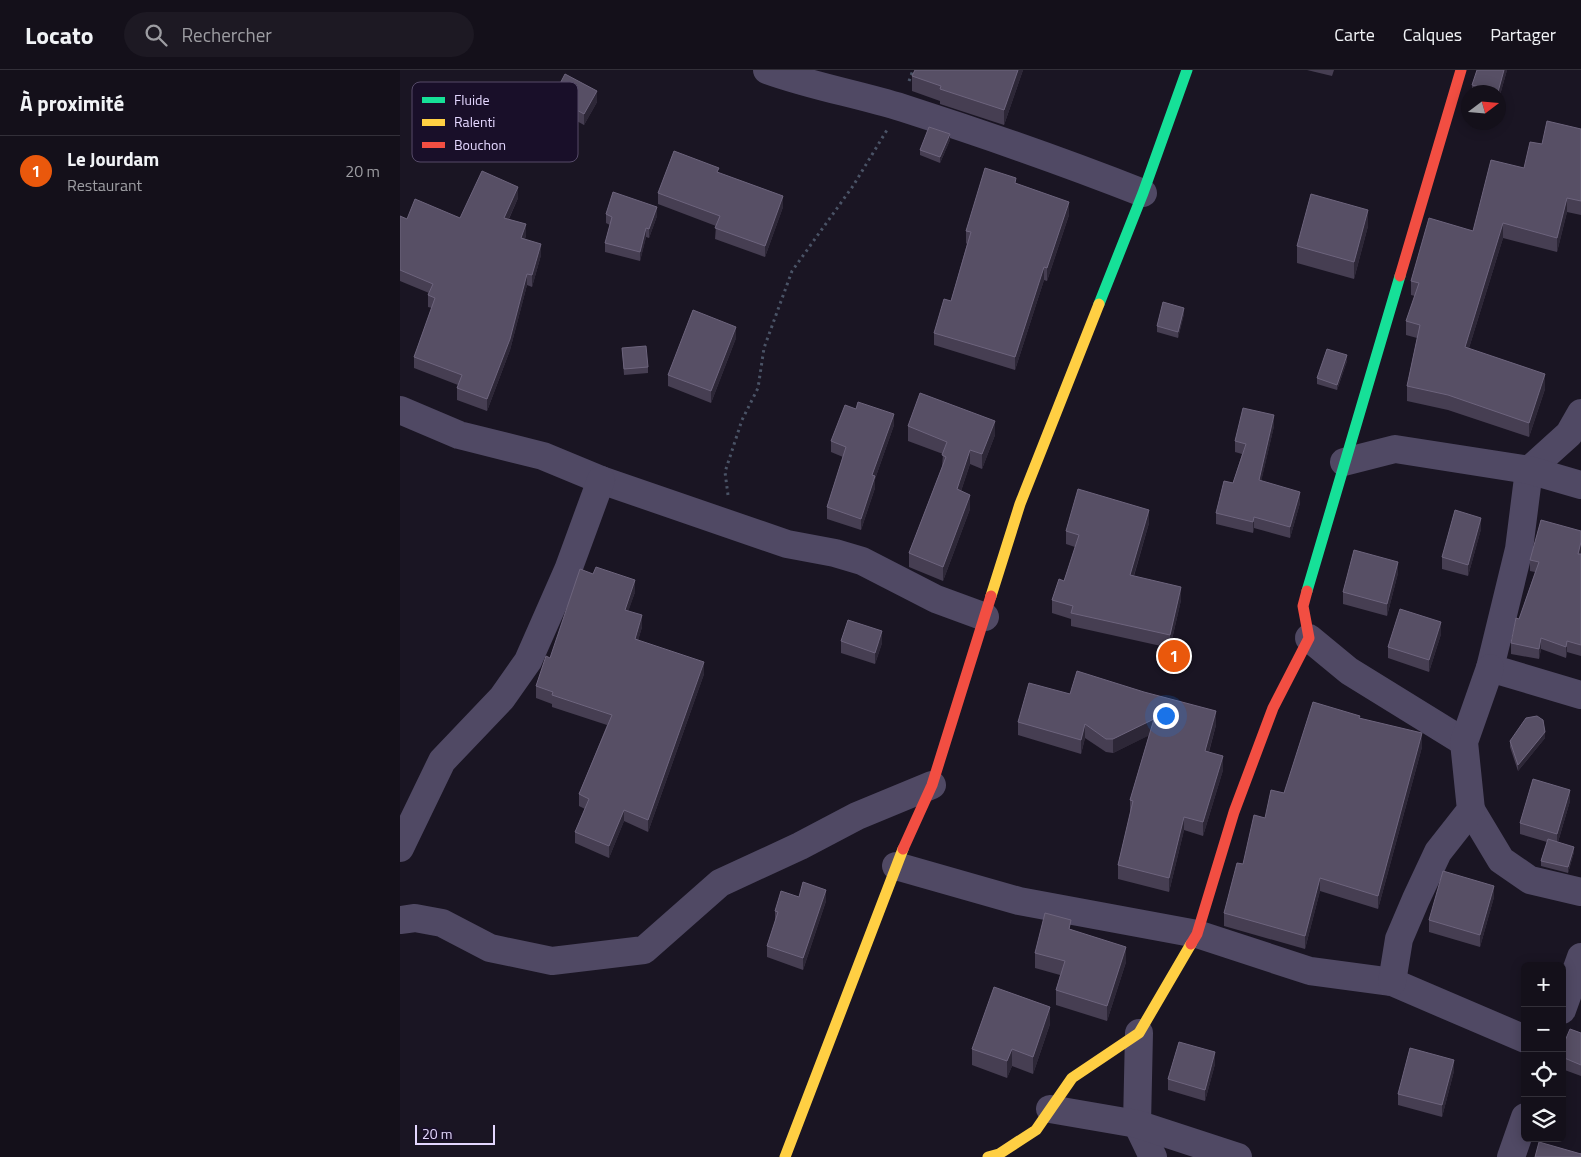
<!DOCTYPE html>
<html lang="fr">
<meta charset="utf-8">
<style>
body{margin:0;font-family:"Titillium Web",sans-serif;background:#1d1923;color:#f1f3f6}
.controls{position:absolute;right:15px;bottom:15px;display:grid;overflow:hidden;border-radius:8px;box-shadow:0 2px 12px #0003}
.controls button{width:45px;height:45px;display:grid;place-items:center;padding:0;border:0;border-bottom:1px solid #333039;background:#14101a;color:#f1f3f6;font:25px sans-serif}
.compass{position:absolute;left:1061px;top:15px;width:45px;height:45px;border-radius:50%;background:#14101a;box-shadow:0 2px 12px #0003;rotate:74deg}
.scale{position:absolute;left:15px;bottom:12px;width:80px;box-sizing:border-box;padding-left:5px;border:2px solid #e4d7ff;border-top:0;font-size:14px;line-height:18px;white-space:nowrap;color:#e4d7ff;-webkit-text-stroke:4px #190f29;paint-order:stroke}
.you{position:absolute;left:765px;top:645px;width:18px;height:18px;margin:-12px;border:4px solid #fff;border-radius:50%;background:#1a73e8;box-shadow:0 0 0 8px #1a73e833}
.badge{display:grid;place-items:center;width:32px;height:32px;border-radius:50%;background:#ea580c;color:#fff;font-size:16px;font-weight:700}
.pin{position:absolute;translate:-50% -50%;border:2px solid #fff;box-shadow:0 1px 5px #0006}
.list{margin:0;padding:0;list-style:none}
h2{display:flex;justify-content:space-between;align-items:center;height:65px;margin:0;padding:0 20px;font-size:21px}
h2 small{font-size:16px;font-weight:400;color:#9d9da2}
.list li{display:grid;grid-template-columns:32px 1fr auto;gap:15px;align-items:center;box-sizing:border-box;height:70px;padding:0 20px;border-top:1px solid #333039}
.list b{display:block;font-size:19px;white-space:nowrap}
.list p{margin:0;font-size:16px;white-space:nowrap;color:#9d9da2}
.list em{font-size:16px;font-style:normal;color:#9d9da2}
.icon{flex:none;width:28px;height:28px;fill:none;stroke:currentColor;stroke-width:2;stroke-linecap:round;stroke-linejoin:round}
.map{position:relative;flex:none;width:1181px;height:1087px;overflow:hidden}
header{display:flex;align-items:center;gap:30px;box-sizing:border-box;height:70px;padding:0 25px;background:#14101a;border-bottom:1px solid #333039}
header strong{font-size:24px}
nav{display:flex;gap:28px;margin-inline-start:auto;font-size:18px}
.search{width:350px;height:45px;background:#1d1923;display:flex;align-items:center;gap:12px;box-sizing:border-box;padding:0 18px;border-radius:28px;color:#9d9da2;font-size:19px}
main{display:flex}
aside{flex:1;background:#14101a}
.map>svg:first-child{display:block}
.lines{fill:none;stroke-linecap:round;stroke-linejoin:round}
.path{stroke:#4a5366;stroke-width:3;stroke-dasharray:2.5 4;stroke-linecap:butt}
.street{stroke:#504964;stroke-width:28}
.fast{stroke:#16e098;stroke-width:11}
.slow{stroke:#ffcf43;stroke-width:11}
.jam{stroke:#f24e42;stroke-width:11}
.wall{fill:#463e52}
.shaded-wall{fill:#2d2737}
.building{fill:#574f65;stroke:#6d647d}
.key{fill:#190f29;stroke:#564b69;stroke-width:1}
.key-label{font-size:14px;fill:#e4d7ff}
</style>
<header>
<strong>Locato</strong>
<div class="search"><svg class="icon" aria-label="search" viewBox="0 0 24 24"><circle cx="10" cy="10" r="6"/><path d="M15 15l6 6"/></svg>Rechercher</div>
<nav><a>Carte</a><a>Calques</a><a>Partager</a></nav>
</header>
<main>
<aside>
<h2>À proximité<small></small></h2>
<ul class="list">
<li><span class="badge">1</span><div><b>Le Jourdam</b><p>Restaurant</p></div><em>20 m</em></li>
</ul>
</aside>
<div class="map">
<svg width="1181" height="1087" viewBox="0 0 1181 1087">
<rect width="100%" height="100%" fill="#1a1523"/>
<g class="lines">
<g class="path">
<polyline points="509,11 513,0"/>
<polyline points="328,425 325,402 342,350 358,318 364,278 392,201 453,116 487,60"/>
</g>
<g class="street">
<path d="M367,0C411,16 458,24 503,38C584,64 664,92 743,123"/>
<polyline points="0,340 59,365 143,386 201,410 387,474 435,483 462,491 536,529 585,547"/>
<polyline points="1181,343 1169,364 1129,400 1119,479 1090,598 1181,625"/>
<polyline points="944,392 995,379 1129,400 1181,415"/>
<polyline points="909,568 949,601 1064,672"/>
<polyline points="1071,740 1101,790 1130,810 1181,822"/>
<polyline points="0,778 42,691 102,628 128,591 168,500 201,410"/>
<polyline points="496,796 619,831 797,864 910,901 992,912 1125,969"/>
<polyline points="0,850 15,848 42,853 90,878 152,891 244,880 320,813 400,776 457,746 532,715"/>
<polyline points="992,912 999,869 1016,829 1038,782 1071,740 1064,672 1090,598"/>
<polyline points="1162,940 1181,887"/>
<polyline points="739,963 737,1054 753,1087"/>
<polyline points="650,1039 737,1054 838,1087"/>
<polyline points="1111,1087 1125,1047"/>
</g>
<g class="fast">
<polyline points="699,234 743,123 787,0"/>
<polyline points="907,521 1000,206"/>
</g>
<g class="slow">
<polyline points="591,526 620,434 699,234"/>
<polyline points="385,1087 503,779"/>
<polyline points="588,1087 599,1084 636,1060 672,1008 739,963 791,874"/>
</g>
<g class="jam">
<polyline points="1000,206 1061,0"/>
<polyline points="503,779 532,715 591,526"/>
<polyline points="791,874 797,864 834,742 873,638 909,568 903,536 907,521"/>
</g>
</g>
<g class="wall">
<polygon points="515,0 623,0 604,55 540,34 540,31 512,21 512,6"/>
<polygon points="907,0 934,0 932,6"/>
<polygon points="1077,0 1107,0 1098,32 1098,22 1072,22 1072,15"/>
<polygon points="153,27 197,32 184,55 153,38"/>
<polygon points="1181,59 1181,145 1167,142 1157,182 1103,168 1069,278 1145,319 1129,367 1048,340 1007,331 1007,316 1017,268 1006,265 1006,251 1015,226 1011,225 1011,211 1073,161 1124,98 1142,74"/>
<polygon points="550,70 540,93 520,85 520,80"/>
<polygon points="319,103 383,137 365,187 315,169 316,156 258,134 258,123"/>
<polygon points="616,113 669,145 647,211 644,210 615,300 534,275 534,263 551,231 567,174 566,173 566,161"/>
<polygon points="118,128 109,149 126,165 125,169 141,185 132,217 127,215 110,280 87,341 57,330 57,318 58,315 14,298 14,287 32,238 28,237 28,225 29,223 0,211 0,146 7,149 60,148"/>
<polygon points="206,144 257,146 249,168 246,167 240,191 205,182 205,173 210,155 206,153"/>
<polygon points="968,156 954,209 897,193 897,176"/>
<polygon points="784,244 778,268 757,262 757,256"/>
<polygon points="336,268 311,333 268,316 268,305"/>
<polygon points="222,278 248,297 248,303 224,305"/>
<polygon points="947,291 937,320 917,314 917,308"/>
<polygon points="494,355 475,409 475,418 461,460 427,449 427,437 443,387 431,382 431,371"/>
<polygon points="508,356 595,365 582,399 570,394 561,421 570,439 543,511 509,497 509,483 542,397 543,384 508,371"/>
<polygon points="874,356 861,411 900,433 890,468 854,458 853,463 816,454 816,443 833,413 842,384 835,382 835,371"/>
<polygon points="749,453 734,506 781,530 770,578 671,556 671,549 652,543 652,530 664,511 675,477 666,474 666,461"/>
<polygon points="1081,459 1068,506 1042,499 1042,487"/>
<polygon points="1181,461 1181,586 1167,582 1166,588 1141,579 1139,589 1111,584 1111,573 1135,502 1130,501 1130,490"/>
<polygon points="998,503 987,546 943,534 943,522"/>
<polygon points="235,522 228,541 242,557 238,570 304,604 248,762 224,751 209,788 175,773 175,762 185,739 179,736 179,724 207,655 152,637 152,634 136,628 136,616"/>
<polygon points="1041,564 1029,602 988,588 988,577"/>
<polygon points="441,571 482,573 475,594 441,583"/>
<polygon points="670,624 816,655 809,682 823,700 803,766 784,760 769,822 718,809 718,795 730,744 730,730 749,665 713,683 706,682 685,668 681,684 618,665 618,652"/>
<polygon points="960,648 1022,677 978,839 920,821 905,879 824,856 824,843 865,748 884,723"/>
<polygon points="1145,668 1118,701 1110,677 1110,671"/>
<polygon points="1170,731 1158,772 1174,782 1168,803 1141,796 1141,791 1147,772 1120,764 1120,753"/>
<polygon points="399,827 426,831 403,900 367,887 367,876 375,853 375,841"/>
<polygon points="1094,827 1080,877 1029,862 1029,850"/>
<polygon points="671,859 726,892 707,951 656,935 656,920 660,905 635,898 635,883"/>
<polygon points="650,954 633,1004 612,996 607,1008 572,995 572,979"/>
<polygon points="1181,963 1181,1006 1162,999 1162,978"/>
<polygon points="815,994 805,1031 768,1020 768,1009"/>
<polygon points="1054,1001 1042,1047 998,1035 998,1024"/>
</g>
<g class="shaded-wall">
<polygon points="618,0 623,0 604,55 604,40"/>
<polygon points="1104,0 1107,0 1098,32 1098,22"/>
<polygon points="197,21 197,32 184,55 184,44"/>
<polygon points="550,64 550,70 540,93 540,87"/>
<polygon points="118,117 118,128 104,159 104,148"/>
<polygon points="383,126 383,137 365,187 365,176"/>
<polygon points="1167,128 1167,142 1157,182 1157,168"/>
<polygon points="669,132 669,145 647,211 647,198"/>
<polygon points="257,137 257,146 249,168 249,159"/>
<polygon points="968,140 968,156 954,209 954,192"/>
<polygon points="1103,153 1103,168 1065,291 1065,277"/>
<polygon points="126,154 126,165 121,180 121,168"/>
<polygon points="246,158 246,167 240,191 240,182"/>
<polygon points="141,174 141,185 132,217 132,205"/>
<polygon points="644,197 644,210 615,300 615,287"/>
<polygon points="127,204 127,215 110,280 87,341 87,329"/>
<polygon points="784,238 784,244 778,268 778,262"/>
<polygon points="336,257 336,268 311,333 311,321"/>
<polygon points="947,285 947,291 937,320 937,315"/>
<polygon points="1145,304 1145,319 1129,367 1129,353"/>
<polygon points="494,344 494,355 475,409 475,418 461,460 461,449 472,405"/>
<polygon points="874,345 874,356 859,421 859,410"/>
<polygon points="595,351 595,365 582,399 582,384"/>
<polygon points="570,380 570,394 557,433 557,419"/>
<polygon points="900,422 900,433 890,468 890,457"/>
<polygon points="570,425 570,439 543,511 543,497"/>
<polygon points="749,440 749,453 730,518 730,505"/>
<polygon points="854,447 854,458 853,463 853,452"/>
<polygon points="1081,448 1081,459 1068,506 1068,495"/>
<polygon points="1181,472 1181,483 1178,494 1178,484"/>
<polygon points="998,492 998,503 987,546 987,534"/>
<polygon points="235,510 235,522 225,551 225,540"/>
<polygon points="781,517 781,530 770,578 770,565"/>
<polygon points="242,545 242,557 235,581 235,569"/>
<polygon points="1041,552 1041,564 1029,602 1029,590"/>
<polygon points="482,561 482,573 475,594 475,583"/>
<polygon points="1141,568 1141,579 1139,589 1139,579"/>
<polygon points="1167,571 1167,582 1166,588 1166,577"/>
<polygon points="304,592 304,604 248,762 248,750"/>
<polygon points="816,641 816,655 805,695 805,681"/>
<polygon points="754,649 754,663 713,683 713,669"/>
<polygon points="685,654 685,668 681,684 681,670"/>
<polygon points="1145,662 1145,668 1118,701 1118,695"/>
<polygon points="1022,663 1022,677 978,839 978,826"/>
<polygon points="823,686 823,700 803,766 803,752"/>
<polygon points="1170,720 1170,731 1157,775 1157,764"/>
<polygon points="224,740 224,751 209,788 209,776"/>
<polygon points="784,747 784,760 769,822 769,808"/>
<polygon points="1174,777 1174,782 1168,803 1168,797"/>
<polygon points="920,808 920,821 905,879 905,866"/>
<polygon points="1094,816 1094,827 1080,877 1080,865"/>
<polygon points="426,820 426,831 403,900 403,888"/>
<polygon points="726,877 726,892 707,951 707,936"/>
<polygon points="650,937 650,954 633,1004 633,987"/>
<polygon points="612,979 612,996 607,1008 607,991"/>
<polygon points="815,982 815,994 805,1031 805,1020"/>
<polygon points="1054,990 1054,1001 1042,1047 1042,1035"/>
</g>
<g class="building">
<polygon points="515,0 618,0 604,40 540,19 541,16 512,6"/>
<polygon points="1077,0 1104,0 1098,22 1072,15"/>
<polygon points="165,4 197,21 184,44 153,27"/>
<polygon points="1147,51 1181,59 1181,131 1167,128 1157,168 1103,153 1065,277 1145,304 1129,353 1048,325 1007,316 1020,255 1006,251 1019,213 1011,211 1029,148 1073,161 1091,90 1124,98 1130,72 1142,74"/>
<polygon points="529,57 550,64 540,87 520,80"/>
<polygon points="274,81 319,98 317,102 383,126 365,176 315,158 320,146 258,123"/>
<polygon points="585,98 616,108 615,113 669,132 647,198 644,197 615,287 534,263 544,229 551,231 571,162 566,161"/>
<polygon points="82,101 118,117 104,148 126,154 121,168 141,174 132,205 127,204 110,269 87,329 57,318 62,305 14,287 35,228 28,225 33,214 0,200 0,146 7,149 15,129 60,148"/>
<polygon points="213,122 257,137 249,159 246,158 240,182 205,173 212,147 206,144"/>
<polygon points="911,124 968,140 954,192 897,176"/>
<polygon points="763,232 784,238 778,262 757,256"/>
<polygon points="293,240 336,257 311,321 268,305"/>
<polygon points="246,276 248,297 224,299 222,278"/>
<polygon points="927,279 947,285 937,315 917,308"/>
<polygon points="520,323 595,351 582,384 570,380 557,419 570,425 543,497 509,483 546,387 542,385 547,372 508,356"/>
<polygon points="458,332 494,344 472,405 475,406 461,449 427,437 446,377 431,371 445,335 456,339"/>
<polygon points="843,338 874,345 859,410 900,422 890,457 854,447 853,452 816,443 824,411 833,413 846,374 835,371"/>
<polygon points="678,419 749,440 730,505 781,517 770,565 671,543 673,536 652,530 659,509 664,511 679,465 666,461"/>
<polygon points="1055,440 1081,448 1068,495 1042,487"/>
<polygon points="1141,450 1181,461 1181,472 1178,484 1181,484 1181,575 1167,571 1166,577 1141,568 1139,579 1111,573 1116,548 1119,549 1139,492 1130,490"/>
<polygon points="954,480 998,492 987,534 943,522"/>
<polygon points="196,497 235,510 225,540 242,545 235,569 304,592 248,750 224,740 209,776 175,762 189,729 179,724 212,645 152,625 153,622 136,616 146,586 150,588 180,499 193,504"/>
<polygon points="1000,539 1041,552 1029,590 988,577"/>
<polygon points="448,550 482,561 475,583 441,571"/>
<polygon points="677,601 744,622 816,641 805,681 823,686 803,752 784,747 769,808 718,795 733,731 730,730 754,649 713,669 706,669 685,654 681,670 618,652 629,613 670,624"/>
<polygon points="913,632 960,646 959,648 1022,663 978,826 920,808 905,866 824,843 837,793 843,794 854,745 865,748 871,720 884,723"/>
<polygon points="1137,646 1143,650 1145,662 1118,695 1110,671 1126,648"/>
<polygon points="1133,709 1170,720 1157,764 1120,753"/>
<polygon points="1148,769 1174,777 1168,797 1141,791"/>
<polygon points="1043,801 1094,816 1080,865 1029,850"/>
<polygon points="403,812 426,820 403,888 367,876 378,842 375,841 381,821 399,827"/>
<polygon points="645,843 671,850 669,859 726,877 707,936 656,920 665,891 635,883"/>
<polygon points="594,917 650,937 633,987 612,979 607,991 572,979"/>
<polygon points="1170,959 1181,963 1181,995 1162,987 1162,978"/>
<polygon points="779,972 815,982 805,1020 768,1009"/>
<polygon points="1010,978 1054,990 1042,1035 998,1024"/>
<polygon points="1139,1072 1181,1084 1181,1083 1181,1087 1135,1087"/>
</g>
<rect x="12" y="12" width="166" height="80" rx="8" class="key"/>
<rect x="22" y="27" width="23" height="6" fill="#16e098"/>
<rect x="22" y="49" width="23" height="7" fill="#ffcf43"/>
<rect x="22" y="72" width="23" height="6" fill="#f24e42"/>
<g class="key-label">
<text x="54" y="35">Fluide</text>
<text x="54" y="57">Ralenti</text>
<text x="54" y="80">Bouchon</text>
</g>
</svg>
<div class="controls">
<button>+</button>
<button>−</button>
<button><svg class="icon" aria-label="locate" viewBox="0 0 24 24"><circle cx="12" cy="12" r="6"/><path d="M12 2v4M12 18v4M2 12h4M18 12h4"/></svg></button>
<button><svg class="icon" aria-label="layers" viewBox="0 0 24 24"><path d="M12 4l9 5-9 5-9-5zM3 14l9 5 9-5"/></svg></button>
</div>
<svg class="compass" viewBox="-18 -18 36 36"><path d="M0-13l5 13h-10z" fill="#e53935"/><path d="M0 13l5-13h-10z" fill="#9d9da2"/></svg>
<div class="scale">20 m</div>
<div class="you"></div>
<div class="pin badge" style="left:774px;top:586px">1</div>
</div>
</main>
